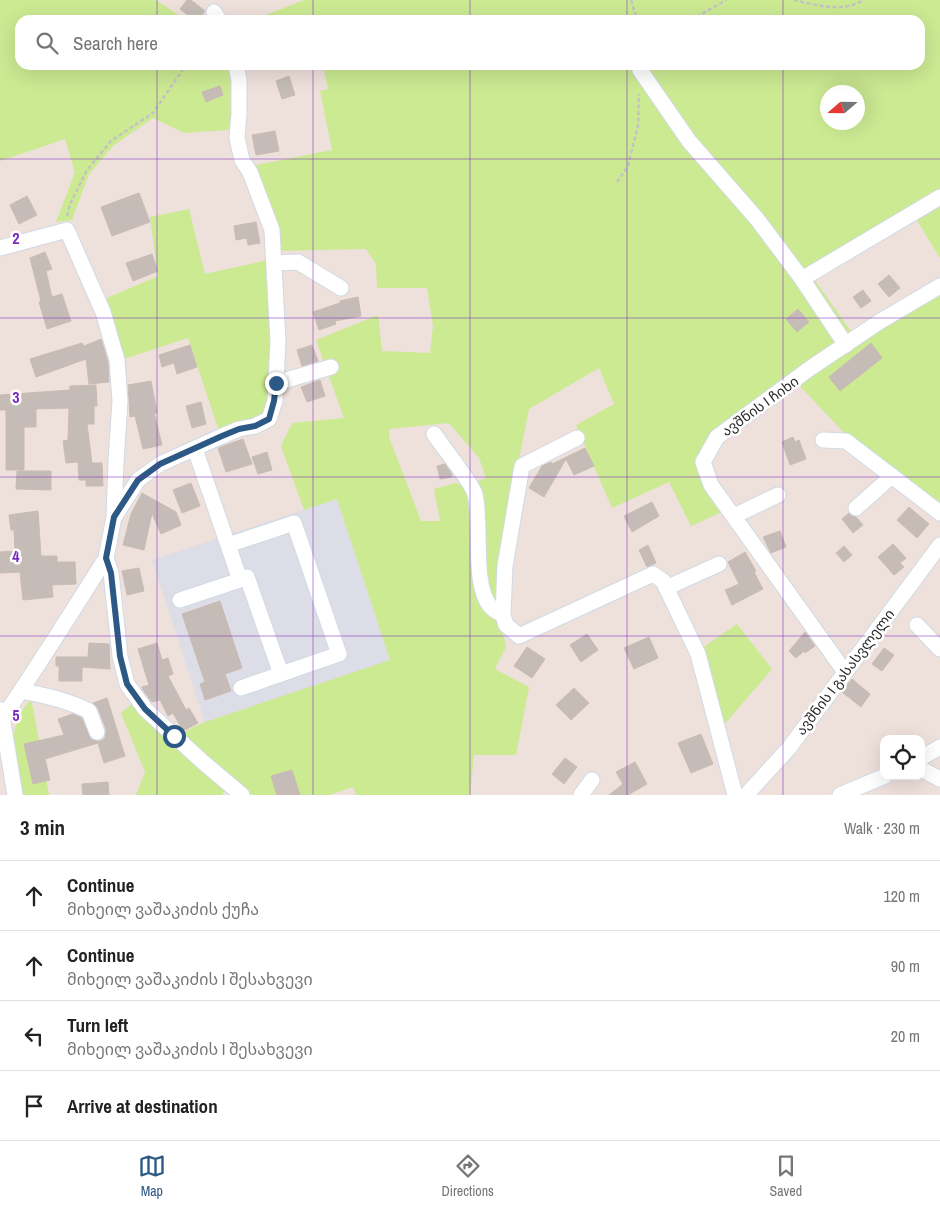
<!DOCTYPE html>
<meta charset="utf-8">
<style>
body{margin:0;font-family:"Archivo Narrow","Noto Sans Georgian",sans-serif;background:#f2f2f2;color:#222}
.controls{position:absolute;right:15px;bottom:15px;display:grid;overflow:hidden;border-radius:10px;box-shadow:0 5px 20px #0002}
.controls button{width:45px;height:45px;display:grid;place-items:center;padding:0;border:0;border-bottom:1px solid #e0e0e0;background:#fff;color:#222;font:25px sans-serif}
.compass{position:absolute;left:820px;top:85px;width:45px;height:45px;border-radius:50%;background:#fff;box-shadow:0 5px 20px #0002;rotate:250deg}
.stop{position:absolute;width:15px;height:15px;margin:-11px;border:4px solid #2b5885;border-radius:50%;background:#fff}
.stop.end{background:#2b5885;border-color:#fff;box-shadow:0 1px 5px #0008}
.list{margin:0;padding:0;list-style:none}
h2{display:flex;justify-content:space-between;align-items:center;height:65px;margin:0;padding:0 20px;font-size:21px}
h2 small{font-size:16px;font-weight:400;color:#767676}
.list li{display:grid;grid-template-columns:32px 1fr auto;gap:15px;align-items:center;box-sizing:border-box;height:70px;padding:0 20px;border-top:1px solid #e0e0e0}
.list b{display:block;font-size:19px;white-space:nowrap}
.list p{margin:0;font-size:16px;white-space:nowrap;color:#767676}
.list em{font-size:16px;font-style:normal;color:#767676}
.icon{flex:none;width:28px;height:28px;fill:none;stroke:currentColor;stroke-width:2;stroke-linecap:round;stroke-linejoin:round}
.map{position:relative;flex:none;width:940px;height:795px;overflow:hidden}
.search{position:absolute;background:#fff;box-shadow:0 5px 20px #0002;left:15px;right:15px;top:15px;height:55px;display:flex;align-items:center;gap:12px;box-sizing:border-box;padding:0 18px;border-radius:15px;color:#767676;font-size:19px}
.sheet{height:345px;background:#fff}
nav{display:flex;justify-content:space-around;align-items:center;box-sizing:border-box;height:70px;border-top:1px solid #e0e0e0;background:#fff;font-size:14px;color:#767676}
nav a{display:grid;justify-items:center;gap:2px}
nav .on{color:#2b5885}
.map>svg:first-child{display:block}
.industrial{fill:#dcdde6}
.green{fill:#cbea92;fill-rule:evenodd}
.building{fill:#c5bcb7;stroke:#cabbb4}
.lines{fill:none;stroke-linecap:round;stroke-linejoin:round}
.minor-casing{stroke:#d0dae5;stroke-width:17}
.path{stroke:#c3c3c3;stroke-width:2.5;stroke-dasharray:4 2.5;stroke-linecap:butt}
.minor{stroke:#fff;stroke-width:15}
.route{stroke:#2b5885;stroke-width:6}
.grid{fill:none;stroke:#7b2cbf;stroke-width:1;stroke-opacity:0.55}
.labels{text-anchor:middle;stroke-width:5;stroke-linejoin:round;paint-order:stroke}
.street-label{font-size:14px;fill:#2a2a2a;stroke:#fff}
.grid-label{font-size:16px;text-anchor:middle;font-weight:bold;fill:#7b2cbf;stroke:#fff;stroke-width:5;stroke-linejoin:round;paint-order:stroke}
</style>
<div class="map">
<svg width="940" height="795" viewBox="0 0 940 795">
<rect width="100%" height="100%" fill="#eee0db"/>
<polygon class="industrial" points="337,499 390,660 205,722 152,560"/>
<g class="green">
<polygon points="0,0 156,0 186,20 20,20 20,65 233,65 234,108 228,130 184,133 153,118 114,145 89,174 72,220 56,222 75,172 65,139 0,161"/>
<path d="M304,0H940V258L910,209L809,272L853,334L697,462L724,511L691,526L669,482L612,508L576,425L614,404L599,368L529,409L511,499L500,622L506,647L495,669L529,687L516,755H474L470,795H356L353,787L329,795H252L181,733L205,722L390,660L337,499L304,510L281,446L292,423L344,418L316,340L378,315L382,351L430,353L433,326L427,288H377L376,264L366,249L278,251L276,227L256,165L332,150L320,91L328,89L323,65H920V20H253ZM828,92H858V122H828ZM449,423L479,458L486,478L466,487L455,483L434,489L440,521H421L389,437V429Z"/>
<polygon points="189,209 205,274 268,260 274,364 269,401 261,417 219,431 188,338 121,360 107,298 158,276 150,217"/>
<polygon points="940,292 940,507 848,437 799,385 862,341"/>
<polygon points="737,624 772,669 723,726 702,648"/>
<polygon points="31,698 49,795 21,795 13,737 18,717"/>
<polygon points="133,703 227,786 222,795 136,795 145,772 121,713"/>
</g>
<g class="building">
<polygon points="187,0 191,0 205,11 198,20 194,20 180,9"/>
<polygon points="289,76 295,95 282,99 276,81"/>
<polygon points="220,86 223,95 206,102 202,92"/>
<polygon points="275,131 279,151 256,155 252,135"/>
<polygon points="139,193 150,222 112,236 101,207"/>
<polygon points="27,196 37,215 19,224 10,205"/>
<polygon points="256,222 260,243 248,245 247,238 236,240 234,226"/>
<polygon points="45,252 52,269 46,271 52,297 62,294 71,321 47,329 39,302 41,301 30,258"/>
<polygon points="152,254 158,271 133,281 126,263"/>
<polygon points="889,275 900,288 889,297 878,284"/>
<polygon points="863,290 871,301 861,308 853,297"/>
<polygon points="358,297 361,316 335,321 336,324 319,330 313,312 340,303 340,301"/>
<polygon points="798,309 809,322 797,332 786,319"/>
<polygon points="101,339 108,362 109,382 89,384 86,359 36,377 30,359 82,343 84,346"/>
<polygon points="871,343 882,358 840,391 829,377"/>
<polygon points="190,345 197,367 177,374 174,363 162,367 159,355"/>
<polygon points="312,345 318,361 302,366 297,350"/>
<polygon points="320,380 325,396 307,402 301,387"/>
<polygon points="151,381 157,413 154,413 162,445 143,449 135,416 130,417 128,385"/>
<polygon points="96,385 97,406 94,406 94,424 87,424 92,463 102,463 103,486 86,486 86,480 79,480 78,462 66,463 63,441 68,440 69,408 36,409 36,427 24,427 24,470 6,470 6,410 0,410 0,395 70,390 70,386"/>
<polygon points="201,402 206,424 192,428 186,406"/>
<polygon points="793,437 795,442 799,440 806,459 790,465 782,442"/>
<polygon points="243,439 252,464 226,472 218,448"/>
<polygon points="585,448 594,466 574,475 566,459 544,497 529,488 542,466 551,462 552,464"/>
<polygon points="267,452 272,470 258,474 252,457"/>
<polygon points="445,464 451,473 452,477 440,479 437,466"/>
<polygon points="17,471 51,471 51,490 16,489"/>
<polygon points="191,483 200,506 182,513 173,490"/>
<polygon points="142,493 176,512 181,525 161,534 152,513 144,550 123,545 131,514"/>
<polygon points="652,502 659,516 632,532 624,516"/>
<polygon points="909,507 929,524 917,538 897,520"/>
<polygon points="38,511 41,556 57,556 57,562 75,562 76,584 52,585 53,597 23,600 20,572 0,573 0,552 15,551 14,530 11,530 9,515"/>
<polygon points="849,513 856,517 863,525 853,533 842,519"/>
<polygon points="780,531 786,547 771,553 763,537"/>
<polygon points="893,544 906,558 900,563 904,567 894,575 878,557"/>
<polygon points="648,545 656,563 647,567 639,550"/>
<polygon points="844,546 852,555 844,562 836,553"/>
<polygon points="745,552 756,571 754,572 763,589 732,605 725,590 739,584 728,562"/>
<polygon points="139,568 144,591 127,595 122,571"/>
<polygon points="220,601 242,668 225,674 231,691 205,700 200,684 205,682 182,614"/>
<polygon points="805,632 815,646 805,653 804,651 796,658 789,651"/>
<polygon points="587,634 598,650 581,662 570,645"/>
<polygon points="649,637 658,658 634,669 624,648"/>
<polygon points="89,643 109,644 110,669 82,667 82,681 59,681 59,666 56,666 56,657 88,657"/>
<polygon points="157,643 162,660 168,658 173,674 168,676 186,710 189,708 198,723 183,731 173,713 168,716 160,700 152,702 143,690 142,687 149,685 138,649"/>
<polygon points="527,647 545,659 532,678 514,666"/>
<polygon points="884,648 894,655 882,671 872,664"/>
<polygon points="852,679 870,694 861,707 842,692"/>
<polygon points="574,688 589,703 571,720 556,705"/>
<polygon points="107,698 125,756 104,763 98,743 45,759 50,780 33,784 24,744 64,735 58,719 73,714 82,718 91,739 96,741 101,741 105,738 106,729 98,708 93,703"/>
<polygon points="701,734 713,764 691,773 678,743"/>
<polygon points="565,758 577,767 564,784 552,774"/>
<polygon points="635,762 647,784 628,795 609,795 623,784 616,772"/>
<polygon points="292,770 300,795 277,795 271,776"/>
<polygon points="108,782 109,795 83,795 82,784"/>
</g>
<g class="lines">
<defs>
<g id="minor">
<polyline points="214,12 219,20"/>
<polyline points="642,65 640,70 689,141 757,219 802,279 846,345"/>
<polyline points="0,248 67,230 103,312 117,360 120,401 116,462 114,517 106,558 111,573 120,656 127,684 145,709 204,763 242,795"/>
<polyline points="274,263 298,262 341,288"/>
<polyline points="802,279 940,197"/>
<polyline points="276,383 331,367"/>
<path d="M434,434C442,446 472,483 475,494C482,523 472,585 490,606C493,610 499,613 503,615"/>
<polyline points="577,438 522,466 505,566 503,615 506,625 519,636 653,574 663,581 698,654 735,795"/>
<polyline points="823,440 846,441 940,513"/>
<polyline points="195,449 240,580 247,577 281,674 339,654 294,523 228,545"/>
<polyline points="856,508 892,476"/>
<polyline points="115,516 138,480 160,464 222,436 239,429 255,426 269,419 275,401 278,342 272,230 250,172 242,160 237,138 239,114 239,80 236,65"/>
<polyline points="734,516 778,495"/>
<polyline points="666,588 719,564"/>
<polyline points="180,600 240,580"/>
<polyline points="917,625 940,649"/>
<polyline points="845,672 711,485 703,462 717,437 809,369 879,322 940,286"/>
<polyline points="241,688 281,674"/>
<path d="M21,691C45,695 67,700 89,711L97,732"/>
<polyline points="1,710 15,795"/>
<path d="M2,719C38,666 72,612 106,558"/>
<polyline points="921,758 940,747"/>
<polyline points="921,769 940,779"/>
<polyline points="581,795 592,780"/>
<polyline points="746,795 789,748 940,545"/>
<polyline points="840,795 885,776"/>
</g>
</defs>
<use href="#minor" class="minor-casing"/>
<g class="path">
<polyline points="631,0 637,20"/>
<path d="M794,0C815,5 843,13 863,0"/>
<polyline points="691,20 726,0"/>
<polyline points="617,182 628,166 638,126 639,94"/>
<polyline points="67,216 70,204 87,170 111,141 153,113 186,65"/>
</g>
<use href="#minor" class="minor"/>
</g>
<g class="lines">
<polyline class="route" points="174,736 145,709 127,684 120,656 111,573 106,558 114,517 138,480 160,464 222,436 239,429 255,426 269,419 274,401 276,383"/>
</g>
<path class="grid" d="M157,0V20M313,0V20M470,0V20M627,0V20M783,0V20M157,65V795M313,65V795M470,65V795M627,65V795M783,65V795M0,159H940M0,318H940M0,477H940M0,636H940"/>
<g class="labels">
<g class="street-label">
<text transform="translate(760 406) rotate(-36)" y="5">ავშნის I ჩიხი</text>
<text transform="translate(845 672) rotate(-53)" y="5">ავშნის I გასასვლელი</text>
</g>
</g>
<g class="grid-label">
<text x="16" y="244">2</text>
<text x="16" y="403">3</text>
<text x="16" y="562">4</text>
<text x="16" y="721">5</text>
</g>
</svg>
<div class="controls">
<button><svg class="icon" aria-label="locate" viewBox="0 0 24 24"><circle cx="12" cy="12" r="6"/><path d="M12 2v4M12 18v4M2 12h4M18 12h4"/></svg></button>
</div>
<svg class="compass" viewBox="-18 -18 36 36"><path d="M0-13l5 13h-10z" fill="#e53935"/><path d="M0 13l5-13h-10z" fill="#767676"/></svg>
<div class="stop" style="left:174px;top:736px"></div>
<div class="stop end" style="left:276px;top:383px"></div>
<div class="search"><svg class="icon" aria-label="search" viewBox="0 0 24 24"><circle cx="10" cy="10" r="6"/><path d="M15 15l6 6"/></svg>Search here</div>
</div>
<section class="sheet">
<h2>3 min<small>Walk · 230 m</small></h2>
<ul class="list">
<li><svg class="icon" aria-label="ahead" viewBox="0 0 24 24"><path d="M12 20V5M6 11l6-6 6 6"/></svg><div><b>Continue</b><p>მიხეილ ვაშაკიძის ქუჩა</p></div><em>120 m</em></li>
<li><svg class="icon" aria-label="ahead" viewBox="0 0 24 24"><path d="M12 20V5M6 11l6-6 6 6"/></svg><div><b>Continue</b><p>მიხეილ ვაშაკიძის I შესახვევი</p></div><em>90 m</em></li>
<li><svg class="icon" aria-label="left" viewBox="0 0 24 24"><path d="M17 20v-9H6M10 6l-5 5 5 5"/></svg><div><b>Turn left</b><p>მიხეილ ვაშაკიძის I შესახვევი</p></div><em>20 m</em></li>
<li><svg class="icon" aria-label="arrive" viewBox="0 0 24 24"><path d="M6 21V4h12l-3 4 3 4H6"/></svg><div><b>Arrive at destination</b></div></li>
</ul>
</section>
<nav>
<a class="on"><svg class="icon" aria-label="map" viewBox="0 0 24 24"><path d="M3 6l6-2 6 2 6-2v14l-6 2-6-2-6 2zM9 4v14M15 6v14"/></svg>Map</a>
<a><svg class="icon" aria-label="directions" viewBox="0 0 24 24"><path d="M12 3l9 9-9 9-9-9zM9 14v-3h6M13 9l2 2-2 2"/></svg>Directions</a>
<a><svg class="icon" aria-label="saved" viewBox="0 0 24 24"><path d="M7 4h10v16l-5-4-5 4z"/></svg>Saved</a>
</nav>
